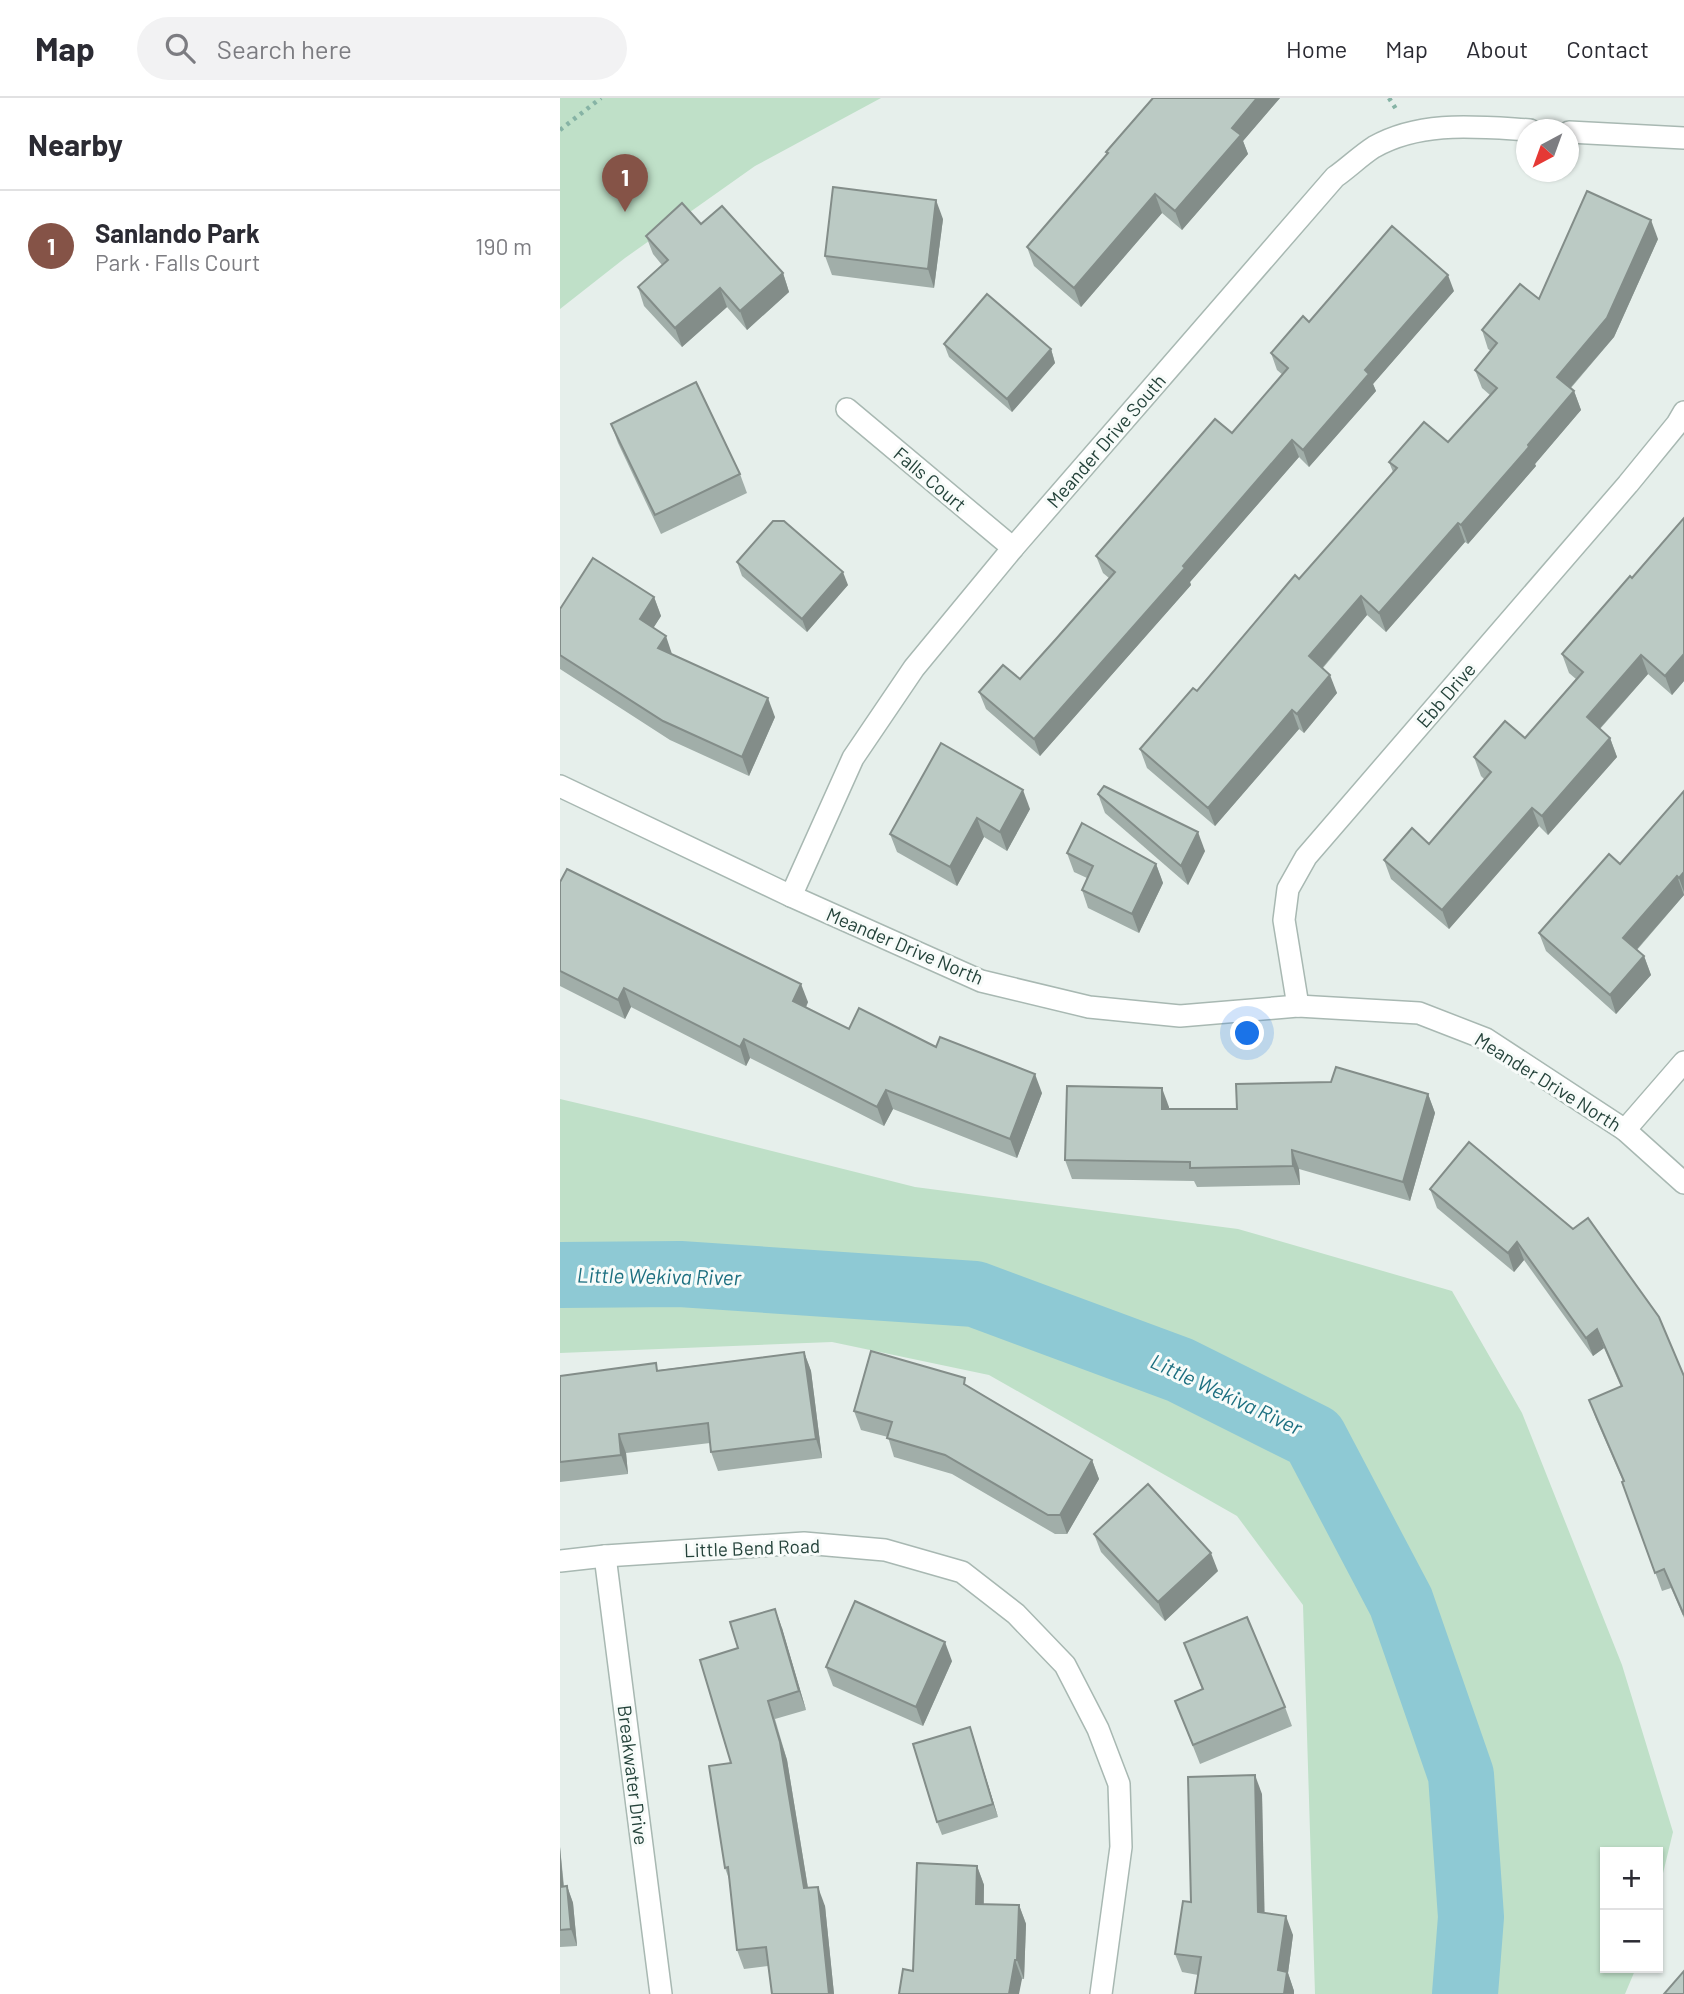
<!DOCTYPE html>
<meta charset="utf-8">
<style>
body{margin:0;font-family:Barlow,sans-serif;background:#f2f2f3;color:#2b2b33}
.controls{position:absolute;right:21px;bottom:21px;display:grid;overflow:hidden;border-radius:0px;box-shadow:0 2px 5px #0004}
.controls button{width:63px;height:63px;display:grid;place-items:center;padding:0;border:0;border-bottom:2px solid #e1e1e2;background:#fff;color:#2b2b33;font:35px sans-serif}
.compass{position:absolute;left:956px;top:21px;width:63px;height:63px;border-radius:50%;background:#fff;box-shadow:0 2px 5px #0004;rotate:221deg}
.you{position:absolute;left:688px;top:936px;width:24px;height:24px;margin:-18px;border:5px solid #fff;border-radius:50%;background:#1a73e8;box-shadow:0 0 0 10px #1a73e833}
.badge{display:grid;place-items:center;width:46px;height:46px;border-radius:50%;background:#855347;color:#fff;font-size:23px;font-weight:700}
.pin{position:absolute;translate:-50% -58px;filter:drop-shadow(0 2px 4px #0008)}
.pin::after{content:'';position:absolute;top:37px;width:24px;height:21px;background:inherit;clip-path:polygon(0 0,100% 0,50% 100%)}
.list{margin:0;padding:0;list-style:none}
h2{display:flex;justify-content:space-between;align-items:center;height:91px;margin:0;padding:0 28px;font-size:30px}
h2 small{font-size:23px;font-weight:400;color:#7c7c81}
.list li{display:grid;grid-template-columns:46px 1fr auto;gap:21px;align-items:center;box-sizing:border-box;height:112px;padding:0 28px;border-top:2px solid #e1e1e2}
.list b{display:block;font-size:26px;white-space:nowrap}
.list p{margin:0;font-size:23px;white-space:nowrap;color:#7c7c81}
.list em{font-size:23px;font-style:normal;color:#7c7c81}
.icon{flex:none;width:38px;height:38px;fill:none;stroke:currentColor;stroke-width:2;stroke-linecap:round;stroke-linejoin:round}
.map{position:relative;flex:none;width:1124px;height:1896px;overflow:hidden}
header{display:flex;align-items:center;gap:42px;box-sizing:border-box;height:98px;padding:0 35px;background:#fff;border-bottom:2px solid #e1e1e2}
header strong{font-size:33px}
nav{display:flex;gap:38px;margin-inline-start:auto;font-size:24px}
.search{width:490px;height:63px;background:#f2f2f3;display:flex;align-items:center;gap:18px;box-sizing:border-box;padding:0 24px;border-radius:38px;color:#7c7c81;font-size:26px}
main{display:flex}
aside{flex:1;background:#fff}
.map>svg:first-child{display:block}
.green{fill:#bfe0c8}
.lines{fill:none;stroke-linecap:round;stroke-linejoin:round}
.river{stroke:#8ec9d4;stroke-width:66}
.street-casing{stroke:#a8b8b2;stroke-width:24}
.path{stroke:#86b3a5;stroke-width:4.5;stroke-dasharray:3.5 5;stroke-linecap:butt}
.street{stroke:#fff;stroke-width:21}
.wall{fill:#a1aea9}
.shaded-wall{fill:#838d89}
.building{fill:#bbcac4;stroke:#838d89;stroke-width:2}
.labels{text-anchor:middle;stroke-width:6;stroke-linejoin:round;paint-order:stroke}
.street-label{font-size:19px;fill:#24423a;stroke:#f7fbf9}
.water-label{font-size:21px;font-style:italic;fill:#1c6f80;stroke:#f7fbf9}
</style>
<header>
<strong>Map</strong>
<div class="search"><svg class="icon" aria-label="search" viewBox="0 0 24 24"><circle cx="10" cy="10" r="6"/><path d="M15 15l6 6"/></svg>Search here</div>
<nav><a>Home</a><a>Map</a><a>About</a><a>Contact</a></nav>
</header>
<main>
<aside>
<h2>Nearby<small></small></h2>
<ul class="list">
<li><span class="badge">1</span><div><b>Sanlando Park</b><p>Park · Falls Court</p></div><em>190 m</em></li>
</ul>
</aside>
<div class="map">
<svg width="1124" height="1896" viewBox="0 0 1124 1896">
<rect width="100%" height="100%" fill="#e6efeb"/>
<g class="green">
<polygon points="0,0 321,0 195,68 65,160 0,211"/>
<polygon points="0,1001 85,1021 355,1089 678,1131 892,1193 962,1315 1062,1567 1113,1734 1098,1796 1098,1754 1045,1754 1045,1870 1076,1870 1065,1896 755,1896 743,1507 677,1418 429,1277 272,1244 0,1255"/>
</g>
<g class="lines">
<polyline class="river" points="0,1177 120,1176 415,1196 620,1272 754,1339 841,1504 901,1677 911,1819 905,1896"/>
<defs>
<g id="street">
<polyline points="1009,34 1124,40"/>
<polyline points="287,311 453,450"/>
<polyline points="0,688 231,798 421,883 529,909 620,918 738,908 859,915 926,941 1065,1032 1124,1085"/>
<path d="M231,798L293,660L354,570L453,450L775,79C788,70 800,58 814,49C862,22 918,29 970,32"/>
<polyline points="738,908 724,822 728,791 746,759 1068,386 1117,326 1124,314"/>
<polyline points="1065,1032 1124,964"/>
<polyline points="45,1458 101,1896"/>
<polyline points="0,1463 45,1458 244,1445 325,1452 402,1474 456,1516 505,1567 538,1631 559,1686 561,1749 541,1896"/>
</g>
</defs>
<use href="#street" class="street-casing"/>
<g class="path">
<polyline points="829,0 836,11"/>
<polyline points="0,32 41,0"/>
</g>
<use href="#street" class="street"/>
</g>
<g class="wall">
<polygon points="593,0 720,0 683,43 688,56 622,132 602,115 521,209 474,168 467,149 547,57 546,54"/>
<polygon points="383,121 374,190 272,177 265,158"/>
<polygon points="141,126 223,175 229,194 187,232 167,209 122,249 84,208 78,189 102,167 93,156 86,138"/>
<polygon points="1098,141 1054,239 1011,290 1014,293 1021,312 975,366 976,368 908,446 905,444 826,534 807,517 763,570 777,595 744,635 739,631 655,728 587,670 580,651 637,593 739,481 833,374 829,364 888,344 930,297 922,290 915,272 931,253 928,251 922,232 979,201"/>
<polygon points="894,193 813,286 816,293 749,369 739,359 630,484 631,487 480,658 426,611 419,594 460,581 549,480 543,475 536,458 672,335 723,277 717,272 711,255 749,224"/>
<polygon points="384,246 491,251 495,265 452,314 389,259"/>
<polygon points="51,326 180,376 187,395 101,436 58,345"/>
<polygon points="1124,420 1124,583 1112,597 1088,576 1040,631 1050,640 1057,659 988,737 979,728 889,831 831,781 824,762 869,746 925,682 921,678 914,659 965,640 1016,581 1009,575 1002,556 1072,480"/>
<polygon points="177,464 288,487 247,534 182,478"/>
<polygon points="94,499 101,518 93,530 112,557 215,619 189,678 110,642 0,571 0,511"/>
<polygon points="1124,693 1124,797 1077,852 1084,858 1091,877 1056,916 986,853 979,835 1060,766"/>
<polygon points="538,696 645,753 628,787 545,715"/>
<polygon points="470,711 447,753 424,739 397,788 337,754 330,736"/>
<polygon points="507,755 596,766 603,785 579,835 528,810 522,792 527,780 514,774"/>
<polygon points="0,784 248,904 246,910 289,931 376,949 482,995 457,1060 333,1011 324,1028 190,960 186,968 71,909 65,921 0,888"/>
<polygon points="868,996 875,1015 850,1103 739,1071 740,1087 637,1089 634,1083 512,1081 505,1062 609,1009 609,1011 677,1011"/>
<polygon points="909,1044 1124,1278 1124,1520 1111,1490 1102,1493 1062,1384 1063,1383 1036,1321 1029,1302 1061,1289 1044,1250 1033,1258 964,1162 954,1174 877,1110 870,1091"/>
<polygon points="244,1254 251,1273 262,1360 158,1373 151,1354 150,1345 66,1355 68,1376 0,1384 0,1278 98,1272"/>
<polygon points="409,1289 532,1362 539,1381 507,1436 495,1436 392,1376 334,1359 328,1339 301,1332 294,1313"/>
<polygon points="534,1436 658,1473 605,1523 541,1454"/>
<polygon points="222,1530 246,1612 215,1621 227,1662 248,1790 265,1808 274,1896 212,1896 208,1868 184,1871 177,1852 169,1781 165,1770 171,1665"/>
<polygon points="624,1545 725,1609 732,1628 640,1666 615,1603 642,1591"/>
<polygon points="392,1563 363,1628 273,1588 266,1569"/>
<polygon points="410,1629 438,1719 382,1737 377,1724"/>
<polygon points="702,1696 704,1815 733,1837 728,1875 734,1893 734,1896 635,1896 638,1877 622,1874 615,1856 631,1804"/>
<polygon points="0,1749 4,1788 7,1788 13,1805 17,1848 0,1849"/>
<polygon points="417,1768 424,1787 424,1806 459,1807 466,1826 464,1881 353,1873"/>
</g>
<g class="shaded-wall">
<polygon points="697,0 720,0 683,43 688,56 622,132 615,113 672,30"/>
<polygon points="595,96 602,115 521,209 514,190"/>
<polygon points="376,102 383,121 374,190 368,171"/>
<polygon points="1091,122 1098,141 1054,239 1004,297 997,279"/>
<polygon points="223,175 229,194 187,232 180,213"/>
<polygon points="888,177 894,193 813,286 816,293 749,369 743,352 805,272"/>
<polygon points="160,190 167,209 122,249 115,230"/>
<polygon points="491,251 495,265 452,314 447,301"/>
<polygon points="1014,293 1021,312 975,366 976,368 908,446 901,427"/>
<polygon points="732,342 739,359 630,484 631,487 480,658 474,641"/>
<polygon points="898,425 905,444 826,534 819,515"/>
<polygon points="283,474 288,487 247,534 242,521"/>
<polygon points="801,498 807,517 756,577 749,558"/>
<polygon points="94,499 101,518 87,540 80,521"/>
<polygon points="106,538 112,556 98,550"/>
<polygon points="1124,556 1124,583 1112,597 1105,578"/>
<polygon points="1081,557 1088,576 1033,638 1027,619"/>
<polygon points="770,577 777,595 744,635 737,616"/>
<polygon points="208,600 215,619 189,678 182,659"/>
<polygon points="732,612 739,631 655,728 648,710"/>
<polygon points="1050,640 1057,659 988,737 982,718"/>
<polygon points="463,692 470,711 447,753 440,734"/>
<polygon points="972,710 979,728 889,831 882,812"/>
<polygon points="417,720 424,739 397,788 390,769"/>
<polygon points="638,734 645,753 628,787 621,768"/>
<polygon points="596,766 603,785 579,835 572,816"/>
<polygon points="1124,774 1124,794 1119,780"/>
<polygon points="1117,778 1124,797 1070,859 1063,840"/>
<polygon points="1084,858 1091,877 1056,916 1050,897"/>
<polygon points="241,886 248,904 239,922 233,903"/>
<polygon points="64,890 71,909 65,921 58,902"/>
<polygon points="184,941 190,960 186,968 180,949"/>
<polygon points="475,976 482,995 457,1060 450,1041"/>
<polygon points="602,990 609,1009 609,1030 602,1011"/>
<polygon points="326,992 333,1011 324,1028 317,1009"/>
<polygon points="868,996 875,1015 850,1103 843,1084"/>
<polygon points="732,1052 739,1071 740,1087 733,1068"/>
<polygon points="957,1144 964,1162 954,1174 948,1155"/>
<polygon points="1037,1231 1044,1250 1033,1258 1026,1240"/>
<polygon points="244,1254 251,1273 262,1360 256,1341"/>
<polygon points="59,1336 66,1355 68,1376 61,1357"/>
<polygon points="532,1362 539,1381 507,1436 500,1417"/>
<polygon points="651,1455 658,1473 605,1523 598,1504"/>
<polygon points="215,1511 222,1530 246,1612 239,1593"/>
<polygon points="385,1544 392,1563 363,1628 356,1609"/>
<polygon points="208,1603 227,1662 251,1809 244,1790"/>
<polygon points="410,1629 414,1642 438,1719 433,1706"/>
<polygon points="695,1677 702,1696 705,1833 698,1814"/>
<polygon points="0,1749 5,1806 0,1791"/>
<polygon points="417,1768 424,1787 423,1824 416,1806"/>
<polygon points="7,1788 13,1805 17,1848 11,1831"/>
<polygon points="258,1789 265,1808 274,1896 269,1896"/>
<polygon points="459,1807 466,1826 464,1881 457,1862"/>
<polygon points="726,1818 733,1837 728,1875 734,1893 734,1896 724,1896 718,1872"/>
<polygon points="455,1862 462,1881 459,1896 449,1896"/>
</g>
<g class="building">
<polygon points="593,0 697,0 672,30 681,37 615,113 595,96 514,190 467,149 548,55 546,54"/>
<polygon points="273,89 376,102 368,171 265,158"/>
<polygon points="1027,93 1091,122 1047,220 997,279 1014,293 968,347 969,349 901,427 898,425 819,515 801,498 749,558 770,577 737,616 732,612 648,710 580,651 633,590 637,593 735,477 739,481 837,370 829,364 864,324 888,344 937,290 915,272 937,245 922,232 960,186 979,201"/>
<polygon points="122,105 141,126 162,108 223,175 180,213 160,190 115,230 78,189 108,162 86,138"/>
<polygon points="832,128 888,177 805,272 809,276 743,352 732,342 623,468 625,470 474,641 419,594 443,567 460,581 496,541 555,474 536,458 655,321 672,335 728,270 711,255 743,218 749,224"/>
<polygon points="427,196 491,251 447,301 384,246"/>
<polygon points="136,284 180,376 95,417 51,326"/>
<polygon points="1124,420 1124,556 1105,578 1081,557 1027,619 1050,640 982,718 972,710 882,812 824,762 852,730 869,746 931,674 914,659 945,623 965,640 1023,574 1002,556 1070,478 1072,480"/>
<polygon points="213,423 224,423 283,474 242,521 177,464"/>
<polygon points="33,460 94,499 80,521 106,538 98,550 208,600 182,659 103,623 0,557 0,511"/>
<polygon points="381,645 463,692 440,734 417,720 390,769 330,736"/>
<polygon points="544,688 638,734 621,768 538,696"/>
<polygon points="1124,693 1124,774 1119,780 1117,778 1063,840 1084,858 1050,897 979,835 1049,756 1060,766"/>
<polygon points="522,725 596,766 572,816 522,792 533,768 507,755"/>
<polygon points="7,771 241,886 233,903 289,931 299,910 376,949 380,939 475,976 450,1041 326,992 317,1009 184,941 180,949 64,890 58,902 0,873 0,784"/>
<polygon points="776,969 868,996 843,1084 732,1052 733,1068 630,1070 630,1064 505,1062 507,988 602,990 602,1011 677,1011 676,986 771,984"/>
<polygon points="909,1044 1013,1131 1028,1120 1099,1219 1124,1278 1124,1517 1104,1471 1095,1475 1062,1384 1064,1383 1029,1302 1062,1288 1037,1231 1026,1240 957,1144 948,1155 870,1091"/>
<polygon points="311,1253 405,1280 404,1286 532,1362 500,1417 488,1417 385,1357 327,1340 332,1324 294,1313"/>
<polygon points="244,1254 256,1341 151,1354 148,1325 59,1336 61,1357 0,1364 0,1278 96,1265 97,1273"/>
<polygon points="588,1386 651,1455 598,1504 534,1436"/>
<polygon points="295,1503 385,1544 356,1609 266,1569"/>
<polygon points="215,1511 239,1593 208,1603 220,1644 244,1790 258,1789 269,1896 212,1896 206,1849 177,1852 168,1769 165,1770 149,1668 171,1665 140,1562 178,1550 170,1524"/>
<polygon points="687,1519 725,1609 633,1647 615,1603 643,1591 624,1545"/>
<polygon points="410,1629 433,1706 377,1724 353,1646"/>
<polygon points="695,1677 698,1814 726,1818 718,1872 727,1874 724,1896 635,1896 641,1859 615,1856 623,1803 631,1804 628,1679"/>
<polygon points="357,1765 417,1768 416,1806 459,1807 457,1862 455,1862 449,1896 339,1896 343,1871 353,1873"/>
<polygon points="7,1788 11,1831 0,1832 0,1789"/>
<polygon points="1124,1873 1124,1896 1104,1896"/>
</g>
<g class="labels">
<g class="street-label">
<text transform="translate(546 343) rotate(-49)" y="7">Meander Drive South</text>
<text transform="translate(370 381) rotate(40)" y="7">Falls Court</text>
<text transform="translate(886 597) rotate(-49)" y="7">Ebb Drive</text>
<text transform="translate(345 848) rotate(23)" y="7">Meander Drive North</text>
<text transform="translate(988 984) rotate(32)" y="7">Meander Drive North</text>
<text transform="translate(192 1450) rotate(-2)" y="7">Little Bend Road</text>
<text transform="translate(73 1677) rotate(83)" y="7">Breakwater Drive</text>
</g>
<g class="water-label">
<text transform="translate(99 1179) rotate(1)" y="7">Little Wekiva River</text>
<text transform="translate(666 1297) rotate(25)" y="7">Little Wekiva River</text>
</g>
</g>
</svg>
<div class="controls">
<button>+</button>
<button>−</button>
</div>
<svg class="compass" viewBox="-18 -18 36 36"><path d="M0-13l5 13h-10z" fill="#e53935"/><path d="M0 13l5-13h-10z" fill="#7c7c81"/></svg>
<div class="you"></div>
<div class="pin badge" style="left:65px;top:114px">1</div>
</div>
</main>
